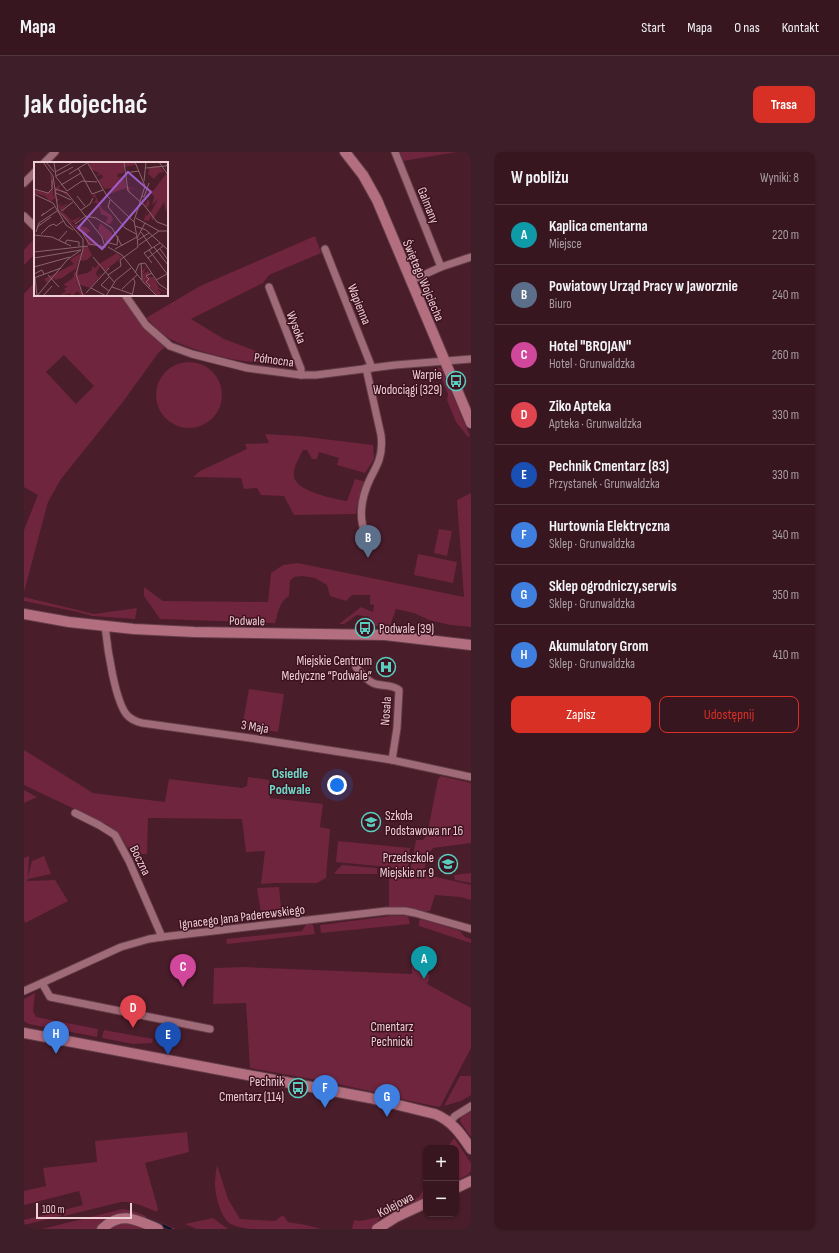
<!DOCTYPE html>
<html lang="pl">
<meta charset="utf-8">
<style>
body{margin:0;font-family:"Sofia Sans Condensed",sans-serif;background:#3e1f29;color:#f1f3f6}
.controls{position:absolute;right:12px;bottom:12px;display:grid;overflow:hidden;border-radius:8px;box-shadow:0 1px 3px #0004}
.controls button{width:36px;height:36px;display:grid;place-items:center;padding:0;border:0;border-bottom:1px solid #51353e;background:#371620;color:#f1f3f6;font:20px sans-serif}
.scale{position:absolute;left:12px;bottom:10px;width:96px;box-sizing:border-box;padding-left:4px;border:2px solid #edcfd5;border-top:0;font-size:11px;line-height:14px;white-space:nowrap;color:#edcfd5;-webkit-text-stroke:3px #3e1220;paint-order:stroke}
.you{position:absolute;left:313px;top:633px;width:14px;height:14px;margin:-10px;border:3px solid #fff;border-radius:50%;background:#1a73e8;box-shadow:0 0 0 6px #1a73e833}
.badge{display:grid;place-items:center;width:26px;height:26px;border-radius:50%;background:#d93025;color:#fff;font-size:13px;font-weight:700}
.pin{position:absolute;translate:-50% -33px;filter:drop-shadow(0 1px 2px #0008)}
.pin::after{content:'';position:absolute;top:21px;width:14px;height:12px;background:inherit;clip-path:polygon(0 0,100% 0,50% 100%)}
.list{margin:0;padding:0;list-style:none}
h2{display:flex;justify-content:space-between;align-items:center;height:52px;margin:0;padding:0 16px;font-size:17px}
h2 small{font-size:13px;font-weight:400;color:#aa9fa5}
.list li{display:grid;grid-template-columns:26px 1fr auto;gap:12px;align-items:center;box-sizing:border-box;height:60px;padding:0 16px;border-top:1px solid #51353e}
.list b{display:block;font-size:15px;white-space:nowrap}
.list p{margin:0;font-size:13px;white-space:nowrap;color:#aa9fa5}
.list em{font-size:13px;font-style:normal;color:#aa9fa5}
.actions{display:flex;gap:8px;padding:12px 16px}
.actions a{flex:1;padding:9px 0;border:1px solid #d93025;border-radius:8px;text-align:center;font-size:14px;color:#d93025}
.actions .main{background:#d93025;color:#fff}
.map{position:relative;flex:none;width:447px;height:1077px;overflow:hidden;border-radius:8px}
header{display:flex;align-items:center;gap:24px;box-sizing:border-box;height:56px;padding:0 20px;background:#371620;border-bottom:1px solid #51353e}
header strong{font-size:19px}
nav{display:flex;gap:22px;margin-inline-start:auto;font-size:14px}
.intro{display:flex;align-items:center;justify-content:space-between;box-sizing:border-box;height:96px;padding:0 24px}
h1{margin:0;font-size:28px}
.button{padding:10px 18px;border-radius:8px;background:#d93025;color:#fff;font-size:14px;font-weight:700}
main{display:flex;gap:24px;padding:0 24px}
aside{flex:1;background:#371620;border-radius:8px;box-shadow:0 1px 3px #0004}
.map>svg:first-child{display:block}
.green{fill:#6f253d;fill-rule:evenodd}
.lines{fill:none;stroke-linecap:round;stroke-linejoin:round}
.stream{stroke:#001629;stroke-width:2}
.street-casing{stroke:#633d49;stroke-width:9}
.secondary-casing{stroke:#633d49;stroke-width:12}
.street{stroke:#a06b78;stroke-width:7}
.secondary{stroke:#b36f80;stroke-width:10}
.labels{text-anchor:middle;stroke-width:3;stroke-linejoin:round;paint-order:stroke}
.street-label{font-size:13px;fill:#edcfd5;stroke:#3e1220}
.poi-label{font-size:13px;fill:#edcfd5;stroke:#3e1220;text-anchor:end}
.park-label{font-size:13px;fill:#eed2d8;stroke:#3e1220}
.neighbourhood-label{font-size:14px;font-weight:bold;fill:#70d8c9;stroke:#3e1220}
.inset-road{fill:none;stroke:#8b646e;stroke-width:1}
.view{fill:#9d5dc6;fill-opacity:0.15;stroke:#9d5dc6;stroke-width:2}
.inset-edge{fill:none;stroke:#edcfd5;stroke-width:2}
</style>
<header>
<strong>Mapa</strong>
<nav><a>Start</a><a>Mapa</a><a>O nas</a><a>Kontakt</a></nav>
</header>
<div class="intro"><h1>Jak dojechać</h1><a class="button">Trasa</a></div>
<main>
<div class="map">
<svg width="447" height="1077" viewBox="0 0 447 1077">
<rect width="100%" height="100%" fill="#491d2a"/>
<g class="green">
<polygon points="376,0 433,0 379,9"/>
<path d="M291,84L297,101L245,123L239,131L167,167L200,187L235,200L236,210C214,211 161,197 143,185C135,180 129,172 122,166L176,134Z"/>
<polygon points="11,86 11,102 0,113 0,98"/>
<path d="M11,130V143H100L124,177L141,195L135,200L98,251L37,327L24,350L0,440V378L14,343L0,335V142ZM40,203L70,234L52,252L22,220Z"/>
<circle cx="165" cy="243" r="33"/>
<path d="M413,215C418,216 420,218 420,223L446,284L444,285L432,270L423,248L424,242Z"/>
<path d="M241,282L275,284L349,293L350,307L341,321L313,313L315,306L295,300L293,307H288L283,298H279C275,306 269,315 270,324C271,339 310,347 323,349L331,327L342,330C336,341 333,351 332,362L270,363L260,344L237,343L233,336L220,337L217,326L169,325L176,319L223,297L221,292L245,291Z"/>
<path d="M447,341V475L427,473L405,468L390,461L372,457L366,474H347L346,465L333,463L320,472H315L337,455L349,460L350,453L346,452V443H328L322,449L306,444L303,433L291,426L278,424L270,425L266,429L265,444C255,450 254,461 251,471L136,467L120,444V435L139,449L244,450L247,421L259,413L274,411L440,445L433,348Z"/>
<polygon points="415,377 428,379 423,404 410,401"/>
<polygon points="394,402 433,410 429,431 390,423"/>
<polygon points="0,445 70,462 113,456 111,467 68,464 54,460 0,449"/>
<polygon points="225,537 260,542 254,580 218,575"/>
<polygon points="0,598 69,641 141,650 145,627 218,636 223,634 224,625 245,628 246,646 299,652 296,675 306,677 302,726 293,731 249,731 237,732 241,699 222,700 218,667 124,666 123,702 110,702 106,700 98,686 84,673 0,633"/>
<polygon points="417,624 447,631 447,691 409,696 404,702 399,722 447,733 447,748 436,745 411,743 406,759 397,760 365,759 365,724 385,725 392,688 399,688 403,683 414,627"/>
<polygon points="0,638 13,645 0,651"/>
<polygon points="314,689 386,696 384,717 312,710"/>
<polygon points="5,704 4,725 8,709 20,704 27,722 4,727 3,729 31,728 44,749 1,771 0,768 0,706"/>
<polygon points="424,704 425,715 416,717 414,705"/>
<polygon points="318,713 353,716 353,722 313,722 310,721"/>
<polygon points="447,721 447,731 431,728 430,723"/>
<polygon points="255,735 258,765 238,767 233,736"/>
<polygon points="366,764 384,764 386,772 297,781 296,773"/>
<polygon points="397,767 436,779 441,785 447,787 447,791 395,774 395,769"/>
<polygon points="283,771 286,771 289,773 291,782 203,792 202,787 278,779"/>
<path d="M404,813L403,821L406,824L404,825L405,828L403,832L447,856V896L416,955C390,951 366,943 341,938C303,929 265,923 226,916L222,851L189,852L190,816L220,815L388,822V814Z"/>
<polygon points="11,841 9,859 12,865 74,877 73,885 5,872 0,869 0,847"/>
<polygon points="80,878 129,887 128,891 109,892 78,886"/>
<polygon points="436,924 447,924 447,943 437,949 420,954"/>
<polygon points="447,959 447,985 437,971 436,968 438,964"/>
<path d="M163,980L165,1000L121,1011L134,1057L133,1060C121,1055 110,1049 97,1050L40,1064L39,1062H37V1064L0,1073V1068L59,1053L55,1039L0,1053V1039L22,1034L19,1016L73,1010L71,989Z"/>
<polygon points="430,986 447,1011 447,1018 445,1022 432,1029 432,996 423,996"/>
<path d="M193,1013L204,1047L216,1067L251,1069L259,1063L264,1070L282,1073L298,1077H226C219,1076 213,1075 207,1072C197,1067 191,1043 191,1032C191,1026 192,1019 193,1013Z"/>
<polygon points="402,1033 402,1045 372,1061 367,1061 368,1052 372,1056 395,1045"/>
<path d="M99,1057L112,1060L152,1077H147C123,1067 92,1046 74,1077H18Z"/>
<polygon points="360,1064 361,1064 354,1068 356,1072 347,1077 328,1077 330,1068 336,1069"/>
<polygon points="189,1066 204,1077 173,1077 161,1072"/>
<polygon points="97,1071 109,1072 122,1077 87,1077 90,1074"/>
</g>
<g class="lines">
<polyline class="stream" points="122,1066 147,1077"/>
<defs>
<g id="street">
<polyline points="371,0 417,115 386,129"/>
<polyline points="20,11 31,0"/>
<polyline points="0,31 11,20"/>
<polyline points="0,64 11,75"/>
<polyline points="301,97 348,216"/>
<polyline points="417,115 447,105"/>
<polyline points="245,135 277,217 277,223"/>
<polyline points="101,143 122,173 146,194 168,202 223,216 277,223 292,223 371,213 447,207"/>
<path d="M341,381C334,363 338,344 346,327C349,321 353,314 355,308C358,299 358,291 357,283L342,216"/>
<path d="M81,474C83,493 91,552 104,564C108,568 114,570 118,571L226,586L368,608L447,625"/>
<path d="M332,515C337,521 342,528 349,531C358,535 368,532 375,538L373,576L368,608"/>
<polyline points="51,661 75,673 91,683 105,709 138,785"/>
<polyline points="18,831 26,845 186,877"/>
<polyline points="0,839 97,795 125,787 138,785 362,759 381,759 391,761 447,777"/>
<polyline points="426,970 431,964 447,954"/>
</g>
<g id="secondary">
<polyline points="321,0 339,23 353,48 447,271"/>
<polyline points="0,462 45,470 110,477 170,480 361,483 447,493"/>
<path d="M0,881L346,946L411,962C428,969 437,982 447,997"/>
<polyline points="432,1036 447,1029"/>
<path d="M78,1077C97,1058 113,1068 134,1077"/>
<polyline points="353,1077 372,1065 402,1051"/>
</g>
</defs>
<use href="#street" class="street-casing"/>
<use href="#secondary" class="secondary-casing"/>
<use href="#street" class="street"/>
<use href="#secondary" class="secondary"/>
</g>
<defs>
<symbol id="bus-ring" viewBox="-11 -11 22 22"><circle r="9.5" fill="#3e1220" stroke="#59cebe" stroke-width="1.5"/><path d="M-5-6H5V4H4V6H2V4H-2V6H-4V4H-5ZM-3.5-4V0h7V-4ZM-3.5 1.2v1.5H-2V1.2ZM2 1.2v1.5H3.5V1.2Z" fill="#59cebe"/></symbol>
<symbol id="hospital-ring" viewBox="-11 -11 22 22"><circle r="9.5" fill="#3e1220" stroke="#59cebe" stroke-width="1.5"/><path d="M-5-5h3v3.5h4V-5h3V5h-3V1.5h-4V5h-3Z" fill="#59cebe"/></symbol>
<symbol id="school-ring" viewBox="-11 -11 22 22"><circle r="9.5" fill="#3e1220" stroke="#59cebe" stroke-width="1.5"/><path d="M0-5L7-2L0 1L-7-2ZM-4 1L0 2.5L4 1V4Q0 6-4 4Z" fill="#59cebe"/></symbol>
</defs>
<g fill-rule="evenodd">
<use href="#bus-ring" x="421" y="218" width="22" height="22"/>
<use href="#bus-ring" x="330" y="465" width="22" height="22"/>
<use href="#hospital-ring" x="351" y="504" width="22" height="22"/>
<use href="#school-ring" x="336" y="659" width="22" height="22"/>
<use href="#school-ring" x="413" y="701" width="22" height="22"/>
<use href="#bus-ring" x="263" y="925" width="22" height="22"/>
</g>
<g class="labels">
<g class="street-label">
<text transform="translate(405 53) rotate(68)" y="5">Galmany</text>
<text transform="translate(400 128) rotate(67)" y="5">Świętego Wojciecha</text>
<text transform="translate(336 152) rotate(68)" y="5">Wapienna</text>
<text transform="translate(273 175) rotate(69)" y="5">Wysoka</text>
<text transform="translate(250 207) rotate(8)" y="5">Północna</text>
<text transform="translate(223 468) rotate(1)" y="5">Podwale</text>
<text transform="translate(361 559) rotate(-86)" y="5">Nosala</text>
<text transform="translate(231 574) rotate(9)" y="5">3 Maja</text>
<text transform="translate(117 708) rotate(64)" y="5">Boczna</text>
<text transform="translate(218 764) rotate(-7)" y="5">Ignacego Jana Paderewskiego</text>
<text transform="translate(371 1052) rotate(-28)" y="5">Kolejowa</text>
</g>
<g class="poi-label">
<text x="418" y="227">Warpie<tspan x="418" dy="15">Wodociągi (329)</tspan></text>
<text x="355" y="481" text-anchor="start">Podwale (39)</text>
<text x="348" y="513">Miejskie Centrum<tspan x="348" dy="15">Medyczne “Podwale”</tspan></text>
<text x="361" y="668" text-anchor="start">Szkoła<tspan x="361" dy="15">Podstawowa nr 16</tspan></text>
<text x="410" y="710">Przedszkole<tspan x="410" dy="15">Miejskie nr 9</tspan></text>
<text x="260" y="934">Pechnik<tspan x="260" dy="15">Cmentarz (114)</tspan></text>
</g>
<g class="park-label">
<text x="368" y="879">Cmentarz<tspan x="368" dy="15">Pechnicki</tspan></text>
</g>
<g class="neighbourhood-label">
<text x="266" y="626">Osiedle<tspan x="266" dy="16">Podwale</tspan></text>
</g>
</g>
<g transform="translate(10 10)">
<rect width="134" height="134" fill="#491d2a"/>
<path d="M100,0L102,3L90,5V11L83,12L84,15H91L83,17H91L92,24L105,28L95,26L97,31L92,26L73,33L78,26L71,27L64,19L69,15L67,12L62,15L65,11L57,7L55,1ZM120,4H125L130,10L125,11L120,17L114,12L115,6ZM16,11L18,14L19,17V35L21,26L26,23L25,27L31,29L37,36L25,28L21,30L22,37H26L23,40L24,44L29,41L25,46L34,41L26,49L29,52L28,49L33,45L29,50L38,59L47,54L41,61L36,59L40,63L52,65L57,69L52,72L55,75L57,72L56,76L64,82L54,84L51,71L46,70L28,53L21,36L16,40L11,34L0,31V28L12,31L18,28ZM132,12L134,14V48L132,49L130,40L118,59L117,53L115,59L110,58L113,47L112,55L116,50L111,43L114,37L116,41L113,46L117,50L124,37L118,43L120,35L114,26L119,29ZM61,32L68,47L78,54L79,58L76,62L71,61L74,55L67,52L64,41H57L61,40L62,36L58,34ZM66,61L78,71V76L74,78L76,80H72L64,68ZM50,84L54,85L58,93L53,98L45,99L44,113L53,111L58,108V104L61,106L64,103L62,99L66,104L62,111L64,115L67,112V113L56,126L44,122L47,130L54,134H50L46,129L42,113L44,103ZM48,90L41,109L48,134L42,133H46L44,129L38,134L36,131L25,134L32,129L30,127L34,124H31L30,122L39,116L41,107L28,116L21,118L20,116L13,121L10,117L40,102L36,98ZM83,91L88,95L71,109L65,102ZM113,104L109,112L114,109L116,112L112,115H120L125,126L134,131L123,127L127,131L124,134L109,119L108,109Z" fill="#6f253d"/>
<path class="inset-road" d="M9,0L19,14L24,48L49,77V87L42,112L49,134M12,0L20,10M20,0L22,15L33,29M53,0L73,34L100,60M90,0L94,29L110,43L123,60L134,64M101,0L111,24L100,59L103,75M125,0L134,13M44,6L58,32L69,28M112,6L132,4L134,1M21,10L39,0M91,11L105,9M35,12L53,1M22,14L39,5M110,19L112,0M27,23L47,11M0,27L14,31L18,27V18M21,27L33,31M33,29L48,19L63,20M22,31L37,38M33,31L68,75L71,85M0,32L19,41L32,63L39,68M43,34L51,44M108,34L110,35L115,21M76,38L74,45L91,66L102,72M47,48L56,42L59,36M27,49L39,40M10,51L7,54L20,45M51,54L62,56L78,66L88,84M102,56L125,69M41,62L52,54M101,64L112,68L134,88M3,65L17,55M2,70L5,61L23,49M48,70L55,82M107,70L118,86M7,72L15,64L20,62L22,64L29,59M0,73L18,75L37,84M103,76L111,61M25,78L33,69M104,78L115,71M72,80L83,83L84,74M31,81L33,78L45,80V84M55,82L72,85M105,83L125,69H134M74,85L88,93L110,121M120,85L134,103M81,87L103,75M126,87L134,98M115,88L134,113M0,90L54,84M59,95L80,120M0,96L47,88M114,96L129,84M107,101L108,118M118,101L110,91L126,81M0,105L36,95M101,111L105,102L111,101L125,122L134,128M0,112L8,108L10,112M14,113L25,125M74,113L87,104L86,98L104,85L103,75M1,115L3,134M0,116L27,106M122,118L133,112M110,121L123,134M78,125L98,132M57,126L72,134M114,126L116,124L112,120L115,117L112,114L118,111M88,127L103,113M75,129L67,123L75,115M52,131L75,106M3,134L33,98L47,88M9,134L18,124M72,134L82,118L97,106M98,134L101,120L99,116"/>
<path class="view" d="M94,10L117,30L68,87L44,66Z"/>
<rect width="134" height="134" class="inset-edge"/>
</g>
</svg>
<div class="controls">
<button>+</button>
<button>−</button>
</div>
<div class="scale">100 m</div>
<div class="you"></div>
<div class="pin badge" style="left:400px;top:827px;background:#0f9aa8">A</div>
<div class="pin badge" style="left:344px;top:406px;background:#5c6f8a">B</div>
<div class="pin badge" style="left:159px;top:835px;background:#d1479c">C</div>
<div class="pin badge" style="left:109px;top:876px;background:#e0444e">D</div>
<div class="pin badge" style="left:144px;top:903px;background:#1a4fb4">E</div>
<div class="pin badge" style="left:301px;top:956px;background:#3f7fe0">F</div>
<div class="pin badge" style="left:363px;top:965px;background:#3f7fe0">G</div>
<div class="pin badge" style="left:32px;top:902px;background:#3f7fe0">H</div>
</div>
<aside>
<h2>W pobliżu<small>Wyniki: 8</small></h2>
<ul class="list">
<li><span class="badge" style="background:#0f9aa8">A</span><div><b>Kaplica cmentarna</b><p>Miejsce</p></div><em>220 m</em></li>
<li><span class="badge" style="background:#5c6f8a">B</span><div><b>Powiatowy Urząd Pracy w Jaworznie</b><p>Biuro</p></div><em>240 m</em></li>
<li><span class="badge" style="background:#d1479c">C</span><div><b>Hotel &quot;BROJAN&quot;</b><p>Hotel · Grunwaldzka</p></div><em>260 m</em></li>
<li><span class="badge" style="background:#e0444e">D</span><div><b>Ziko Apteka</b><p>Apteka · Grunwaldzka</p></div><em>330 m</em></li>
<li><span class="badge" style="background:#1a4fb4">E</span><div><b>Pechnik Cmentarz (83)</b><p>Przystanek · Grunwaldzka</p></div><em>330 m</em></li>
<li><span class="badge" style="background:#3f7fe0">F</span><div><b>Hurtownia Elektryczna</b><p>Sklep · Grunwaldzka</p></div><em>340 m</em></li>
<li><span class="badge" style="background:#3f7fe0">G</span><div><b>Sklep ogrodniczy,serwis</b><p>Sklep · Grunwaldzka</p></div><em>350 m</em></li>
<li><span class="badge" style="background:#3f7fe0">H</span><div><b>Akumulatory Grom</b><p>Sklep · Grunwaldzka</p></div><em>410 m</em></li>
</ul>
<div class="actions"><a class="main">Zapisz</a><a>Udostępnij</a></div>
</aside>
</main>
